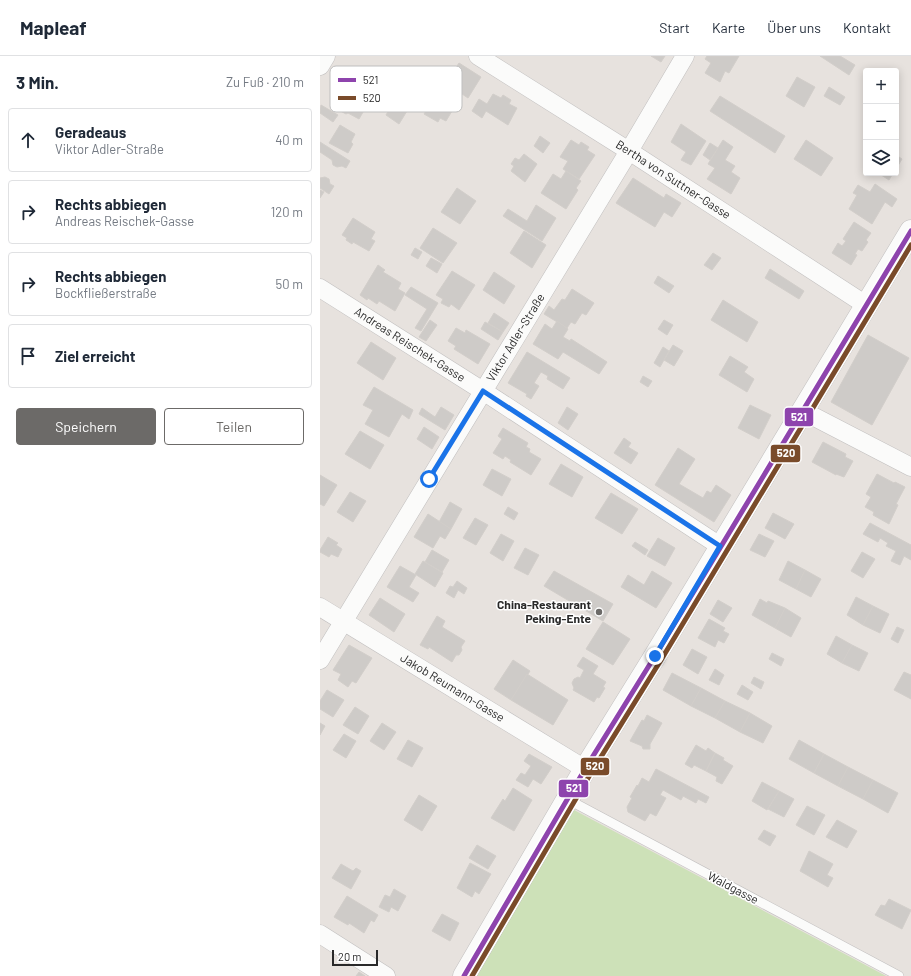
<!DOCTYPE html>
<html lang="de">
<meta charset="utf-8">
<style>
body{margin:0;font-family:Barlow,sans-serif;background:#f2f2f3;color:#1f2937}
.controls{position:absolute;right:12px;top:12px;display:grid;overflow:hidden;border-radius:4px;box-shadow:0 2px 10px #0003}
.controls button{width:36px;height:36px;display:grid;place-items:center;padding:0;border:0;border-bottom:1px solid #e0e1e3;background:#fff;color:#1f2937;font:20px sans-serif}
.scale{position:absolute;left:12px;bottom:10px;width:46px;box-sizing:border-box;padding-left:4px;border:2px solid #292929;border-top:0;font-size:11px;line-height:14px;white-space:nowrap;color:#292929;-webkit-text-stroke:3px #fff;paint-order:stroke}
.stop{position:absolute;width:12px;height:12px;margin:-9px;border:3px solid #1a73e8;border-radius:50%;background:#fff}
.stop.end{background:#1a73e8;border-color:#fff;box-shadow:0 1px 4px #0008}
.list{margin:0;padding:0;list-style:none}
h2{display:flex;justify-content:space-between;align-items:center;height:52px;margin:0;padding:0 16px;font-size:17px}
h2 small{font-size:13px;font-weight:400;color:#747a83}
.list li{display:grid;grid-template-columns:26px 1fr auto;gap:12px;align-items:center;box-sizing:border-box;height:64px;margin:0 8px 8px;padding:0 8px;border:1px solid #e0e1e3;border-radius:4px}
.list b{display:block;font-size:15px;white-space:nowrap}
.list p{margin:0;font-size:13px;white-space:nowrap;color:#747a83}
.list em{font-size:13px;font-style:normal;color:#747a83}
.actions{display:flex;gap:8px;padding:12px 16px}
.actions a{flex:1;padding:9px 0;border:1px solid #6c6a68;border-radius:4px;text-align:center;font-size:14px;color:#6c6a68}
.actions .main{background:#6c6a68;color:#fff}
.icon{flex:none;width:22px;height:22px;fill:none;stroke:currentColor;stroke-width:2;stroke-linecap:round;stroke-linejoin:round}
.map{position:relative;flex:none;width:591px;height:920px;overflow:hidden}
header{display:flex;align-items:center;gap:24px;box-sizing:border-box;height:56px;padding:0 20px;background:#fff;border-bottom:1px solid #e0e1e3}
header strong{font-size:19px}
nav{display:flex;gap:22px;margin-inline-start:auto;font-size:14px}
main{display:flex}
aside{flex:1;background:#fff}
.map>svg:first-child{display:block}
.green{fill:#cde1b8}
.building{fill:#cecbc8;stroke:#d2ceca}
.lines{fill:none;stroke-linecap:round;stroke-linejoin:round}
.lane-casing{stroke:#c1bfbf;stroke-width:10}
.street-casing{stroke:#c1bfbf;stroke-width:19}
.secondary-casing{stroke:#c1bfbf;stroke-width:23}
.lane{stroke:#fbfbfa;stroke-width:9}
.street{stroke:#fbfbfa;stroke-width:18}
.secondary{stroke:#fbfbfa;stroke-width:22}
.bus-1-casing{stroke:#fff;stroke-width:8}
.bus-2-casing{stroke:#fff;stroke-width:8}
.bus-1{stroke:#8e44ad;stroke-width:5}
.bus-2{stroke:#7a4b2a;stroke-width:5}
.route{stroke:#1a73e8;stroke-width:5}
.poi-dot{fill:#6c6a68;stroke:#fff;stroke-width:1.5}
.labels{text-anchor:middle;stroke-width:3;stroke-linejoin:round;paint-order:stroke}
.street-label{font-size:12px;fill:#292929;stroke:#fff}
.poi-label{font-size:12px;font-weight:bold;fill:#292929;stroke:#fff;text-anchor:end}
.key{fill:#fff;stroke:#bfbfbf;stroke-width:1}
.key-label{font-size:11px;fill:#292929}
.line-badge{stroke:#fff;stroke-width:1.5}
.badge-label{font-size:11px;text-anchor:middle;font-weight:bold;fill:#fff}
</style>
<header>
<strong>Mapleaf</strong>
<nav><a>Start</a><a>Karte</a><a>Über uns</a><a>Kontakt</a></nav>
</header>
<main>
<aside>
<h2>3 Min.<small>Zu Fuß · 210 m</small></h2>
<ul class="list">
<li><svg class="icon" aria-label="ahead" viewBox="0 0 24 24"><path d="M12 20V5M6 11l6-6 6 6"/></svg><div><b>Geradeaus</b><p>Viktor Adler-Straße</p></div><em>40 m</em></li>
<li><svg class="icon" aria-label="right" viewBox="0 0 24 24"><path d="M7 20v-9h11M14 6l5 5-5 5"/></svg><div><b>Rechts abbiegen</b><p>Andreas Reischek-Gasse</p></div><em>120 m</em></li>
<li><svg class="icon" aria-label="right" viewBox="0 0 24 24"><path d="M7 20v-9h11M14 6l5 5-5 5"/></svg><div><b>Rechts abbiegen</b><p>Bockfließerstraße</p></div><em>50 m</em></li>
<li><svg class="icon" aria-label="arrive" viewBox="0 0 24 24"><path d="M6 21V4h12l-3 4 3 4H6"/></svg><div><b>Ziel erreicht</b></div></li>
</ul>
<div class="actions"><a class="main">Speichern</a><a>Teilen</a></div>
</aside>
<div class="map">
<svg width="591" height="920" viewBox="0 0 591 920">
<rect width="100%" height="100%" fill="#e7e2de"/>
<polygon class="green" points="254,754 566,920 155,920"/>
<g class="building">
<polygon points="331,0 345,0 341,6"/>
<polygon points="387,0 419,0 409,17 405,15 400,26 385,17 391,7 385,3"/>
<polygon points="500,0 520,0 535,9 529,19"/>
<polygon points="139,7 161,21 148,42 126,27"/>
<polygon points="477,21 495,31 484,51 466,40"/>
<polygon points="23,22 53,39 39,63 28,57 26,58 11,50 14,45 11,43"/>
<polygon points="509,31 525,41 520,49 504,40"/>
<polygon points="173,38 181,42 183,39 191,44 189,48 197,52 188,69 166,55 162,62 152,55 159,43 167,48"/>
<polygon points="400,40 465,80 455,97 390,55"/>
<polygon points="114,43 132,55 126,65 120,62 118,66 104,58"/>
<polygon points="73,47 87,55 79,68 66,59"/>
<polygon points="1,49 18,59 13,66 0,57"/>
<polygon points="361,68 386,85 371,109 361,104 366,96 351,86"/>
<polygon points="20,69 35,78 31,86 33,88 28,97 9,87"/>
<polygon points="220,80 230,87 223,97 214,90"/>
<polygon points="251,84 259,89 261,86 269,91 267,94 275,99 259,123 243,113 248,105 240,101"/>
<polygon points="403,84 413,91 405,104 415,110 411,116 420,122 411,138 387,123 395,112 388,108"/>
<polygon points="486,84 513,102 501,120 474,103"/>
<polygon points="0,86 30,105 26,112 22,110 17,111 13,109 12,104 0,96"/>
<polygon points="390,87 398,92 390,104 383,99"/>
<polygon points="204,98 217,108 205,126 191,115 194,110 191,108 195,102 199,104"/>
<polygon points="576,99 582,103 576,113"/>
<polygon points="246,115 261,125 256,132 258,134 246,153 221,137 233,118 241,123"/>
<polygon points="558,117 573,117 569,124"/>
<polygon points="5,121 9,123 10,128 14,130 9,138 0,132 0,122"/>
<polygon points="313,122 344,142 346,138 361,147 352,161 344,156 335,171 296,147"/>
<polygon points="555,128 577,143 572,151 565,146 552,168 529,153 537,139 533,137 538,129 550,136"/>
<polygon points="137,132 156,145 140,168 121,156"/>
<polygon points="0,134 4,136 0,142"/>
<polygon points="216,149 236,162 222,185 183,160 188,153 207,165"/>
<polygon points="33,162 55,176 51,183 55,185 49,195 33,186 32,188 26,184 27,182 22,179"/>
<polygon points="534,166 551,177 546,184 548,186 542,195 538,193 535,198 537,199 531,209 512,197 518,187 522,190 526,185 523,183"/>
<polygon points="113,172 137,187 123,207 100,192"/>
<polygon points="204,175 226,189 212,212 190,197"/>
<polygon points="95,192 102,196 98,203 91,199"/>
<polygon points="393,197 401,202 392,214 384,209"/>
<polygon points="111,202 122,208 117,217 106,210"/>
<polygon points="58,209 65,214 63,216 81,227 78,233 85,237 75,255 59,245 57,248 48,242 47,244 40,239"/>
<polygon points="450,213 484,235 479,243 445,222"/>
<polygon points="132,215 155,229 139,254 131,248 129,251 121,247 123,243 116,239"/>
<polygon points="174,216 195,230 184,248 163,234"/>
<polygon points="338,220 354,230 349,237 334,227"/>
<polygon points="91,231 118,247 101,275 95,272 107,253 85,239"/>
<polygon points="252,233 274,247 266,259 262,257 255,268 251,266 247,272 224,258 229,250 234,254 242,243 245,244"/>
<polygon points="403,244 438,266 427,286 391,264"/>
<polygon points="174,257 189,267 183,276 168,267"/>
<polygon points="110,264 117,269 106,285 99,281"/>
<polygon points="344,264 353,269 347,279 338,273"/>
<polygon points="237,265 248,273 243,281 250,285 251,283 287,306 279,318 243,296 238,303 213,288 225,268 232,273"/>
<polygon points="165,266 183,276 178,284 161,273"/>
<polygon points="136,272 145,277 146,274 170,288 158,308 134,293 136,290 128,285"/>
<polygon points="548,279 589,302 552,369 511,346"/>
<polygon points="51,286 76,302 63,324 37,307"/>
<polygon points="353,289 363,295 354,310 344,304"/>
<polygon points="343,291 349,295 340,311 334,307"/>
<polygon points="207,296 250,322 243,333 227,323 228,320 221,316 214,327 219,330 211,343 206,340 207,338 188,327"/>
<polygon points="410,300 428,311 424,316 434,323 427,336 399,319"/>
<polygon points="323,320 332,325 328,331 320,326"/>
<polygon points="54,331 93,354 89,363 82,358 69,381 45,368 53,354 43,349"/>
<polygon points="430,349 451,359 439,383 418,372"/>
<polygon points="121,351 134,359 125,374 99,358 102,352 115,361"/>
<polygon points="247,351 258,358 248,374 238,367"/>
<polygon points="104,371 119,381 112,393 97,383"/>
<polygon points="183,372 208,387 206,391 210,393 209,396 221,403 211,419 190,406 191,404 185,400 183,403 173,397 182,383 178,380"/>
<polygon points="40,375 64,389 50,413 25,398"/>
<polygon points="304,382 311,387 308,391 318,397 311,408 294,397"/>
<polygon points="503,386 526,398 525,401 533,405 524,421 516,418 516,419 492,406"/>
<polygon points="358,392 375,403 359,428 383,442 387,435 391,437 396,429 411,439 394,466 335,429"/>
<polygon points="241,408 263,421 252,441 229,428"/>
<polygon points="172,413 191,423 182,440 163,429"/>
<polygon points="557,418 574,427 575,426 585,431 576,448 578,449 569,468 553,459 554,456 545,451 551,441 546,438"/>
<polygon points="0,419 17,429 4,450 0,448"/>
<polygon points="30,436 46,445 33,466 17,456"/>
<polygon points="291,437 318,453 302,478 275,462"/>
<polygon points="130,446 142,453 131,473 119,466"/>
<polygon points="188,451 198,457 194,464 184,458"/>
<polygon points="453,457 474,468 465,483 445,472"/>
<polygon points="108,458 131,473 125,483 120,480 113,492 94,481"/>
<polygon points="155,462 168,469 156,489 143,482"/>
<polygon points="550,467 591,489 591,504 584,500 580,509 571,505 576,495 566,490 568,487 560,482 558,486 543,478"/>
<polygon points="181,478 194,485 183,505 170,497"/>
<polygon points="439,478 454,485 445,501 430,494"/>
<polygon points="8,481 18,487 16,489 22,493 18,501 11,498 9,501 0,496 0,494"/>
<polygon points="338,482 355,492 345,510 327,500"/>
<polygon points="315,486 328,494 325,499 312,490"/>
<polygon points="205,492 219,499 208,519 194,512"/>
<polygon points="112,494 129,504 122,516 105,506"/>
<polygon points="542,496 555,503 543,522 531,515"/>
<polygon points="103,505 123,517 115,531 95,518"/>
<polygon points="468,505 485,514 476,533 459,524"/>
<polygon points="80,510 96,519 89,531 99,537 93,546 67,531"/>
<polygon points="485,514 501,523 491,541 476,533"/>
<polygon points="234,515 293,548 283,565 224,530"/>
<polygon points="332,515 352,527 336,552 301,531 308,519 324,529"/>
<polygon points="137,525 147,532 144,538 138,534 134,542 126,537 130,530 133,531"/>
<polygon points="536,541 553,550 543,569 527,559"/>
<polygon points="60,542 85,558 74,576 49,559"/>
<polygon points="440,543 447,547 448,545 465,552 455,572 432,559"/>
<polygon points="398,544 412,552 403,566 390,558"/>
<polygon points="553,550 569,558 560,577 543,569"/>
<polygon points="465,552 481,562 471,581 455,572"/>
<polygon points="117,560 125,565 122,571 145,585 141,591 142,594 139,599 136,599 132,606 109,591 108,593 100,589"/>
<polygon points="389,563 405,572 403,575 409,578 404,587 398,584 395,591 378,582"/>
<polygon points="283,566 310,583 293,609 266,593"/>
<polygon points="577,571 584,574 578,587 571,583"/>
<polygon points="516,580 532,589 522,607 507,598"/>
<polygon points="29,589 52,602 36,627 32,625 28,631 18,624 21,618 13,614"/>
<polygon points="532,589 548,597 539,615 522,607"/>
<polygon points="372,593 387,601 378,618 363,609"/>
<polygon points="452,597 464,603 461,610 449,603"/>
<polygon points="263,601 278,610 273,618 286,626 283,631 285,632 279,642 277,641 274,646 253,634 254,632 252,627 254,623 258,621 260,622 264,614 257,610"/>
<polygon points="193,604 210,615 191,644 174,633"/>
<polygon points="395,613 404,619 399,629 389,624"/>
<polygon points="584,616 591,619 591,643 574,634"/>
<polygon points="352,617 381,632 371,650 343,634"/>
<polygon points="207,618 248,644 233,669 191,644"/>
<polygon points="434,621 444,626 441,633 431,627"/>
<polygon points="422,629 433,636 428,644 417,638"/>
<polygon points="381,632 405,645 395,662 371,650"/>
<polygon points="7,634 24,644 13,661 0,653 0,645"/>
<polygon points="405,645 430,657 420,676 395,662"/>
<polygon points="35,651 49,660 38,678 23,669"/>
<polygon points="430,657 452,670 443,687 420,676"/>
<polygon points="327,659 342,667 330,688 330,693 323,693 322,690 310,685 322,664 324,665"/>
<polygon points="0,667 5,670 0,679"/>
<polygon points="62,667 76,676 64,694 50,685"/>
<polygon points="24,678 36,685 26,702 13,694"/>
<polygon points="88,684 103,692 92,711 77,703"/>
<polygon points="479,684 504,698 494,717 469,703"/>
<polygon points="376,689 386,695 388,692 395,697 386,715 374,709 372,712 365,708"/>
<polygon points="395,697 404,702 403,704 413,710 402,728 396,725 397,721 386,715"/>
<polygon points="209,698 232,711 221,728 213,723 208,731 196,724 201,717 205,719 211,710 204,705"/>
<polygon points="504,698 528,711 518,730 494,717"/>
<polygon points="528,711 553,724 543,743 518,730"/>
<polygon points="336,713 389,741 386,747 378,743 376,747 363,740 361,744 343,734 340,739 346,742 336,760 330,757 325,765 308,756 307,751 312,742 310,741 317,729 318,730 322,722 329,726"/>
<polygon points="553,724 578,737 568,757 543,743"/>
<polygon points="442,726 459,735 447,754 432,745"/>
<polygon points="193,732 212,744 194,775 171,762 183,743 185,745"/>
<polygon points="459,735 474,743 464,761 448,753"/>
<polygon points="99,739 117,750 102,775 84,764"/>
<polygon points="487,750 505,759 494,779 476,769"/>
<polygon points="517,764 537,775 527,792 506,781"/>
<polygon points="444,774 456,780 450,790 438,783"/>
<polygon points="157,789 176,800 168,813 149,802"/>
<polygon points="489,795 513,808 507,819 513,822 508,831 480,815"/>
<polygon points="150,807 171,818 159,838 155,835 152,841 137,832"/>
<polygon points="21,808 33,815 36,812 41,815 31,833 12,822"/>
<polygon points="74,833 86,840 78,855 71,851 69,856 59,851 65,839 70,841"/>
<polygon points="27,840 58,859 54,866 51,864 44,877 29,867 28,869 14,861"/>
<polygon points="569,843 591,854 582,873 555,859 561,849 565,850"/>
<polygon points="122,858 139,867 130,885 112,875"/>
<polygon points="39,916 45,920 36,920"/>
</g>
<g class="lines">
<defs>
<polyline id="lane" points="247,743 579,920"/>
<g id="street">
<path id="s1" d="M158,0L309,95L546,249"/>
<polyline points="0,10 6,0"/>
<path id="s2" d="M0,232L163,335L400,490"/>
<polyline points="483,355 591,411"/>
<path id="s3" d="M0,551L265,713"/>
<path id="s4" d="M0,604L309,95L365,0"/>
<polyline points="0,878 66,920"/>
</g>
<polyline id="secondary" points="144,920 265,713 335,600 591,175"/>
</defs>
<use href="#lane" class="lane-casing"/>
<use href="#street" class="street-casing"/>
<use href="#secondary" class="secondary-casing"/>
<use href="#lane" class="lane"/>
<use href="#street" class="street"/>
<use href="#secondary" class="secondary"/>
<defs>
<polyline id="bus-1" points="144,920 265,713 335,600 591,175"/>
<polyline id="bus-2" points="152,920 271,717 341,604 591,189"/>
</defs>
<use href="#bus-1" class="bus-1-casing"/>
<use href="#bus-2" class="bus-2-casing"/>
<use href="#bus-1" class="bus-1"/>
<use href="#bus-2" class="bus-2"/>
</g>
<g class="lines">
<polyline class="route" points="109,423 163,335 400,490 335,600"/>
</g>
<circle class="poi-dot" cx="279" cy="556" r="4"/>
<g class="labels">
<g class="street-label">
<text dy="4" stroke="none"><textPath href="#s1" startOffset="231">Bertha von Suttner-Gasse</textPath></text>
<text dy="4" stroke="none"><textPath href="#s4" startOffset="377">Viktor Adler-Straße</textPath></text>
<text dy="4" stroke="none"><textPath href="#s2" startOffset="106">Andreas Reischek-Gasse</textPath></text>
<text dy="4" stroke="none"><textPath href="#s3" startOffset="155">Jakob Reumann-Gasse</textPath></text>
<text transform="translate(413 832) rotate(28)" y="4">Waldgasse</text>
</g>
<g class="poi-label">
<text x="271" y="553">China-Restaurant<tspan x="271" dy="14">Peking-Ente</tspan></text>
</g>
</g>
<rect x="10" y="10" width="132" height="46" rx="6" class="key"/>
<rect x="18" y="22" width="18" height="4" fill="#8e44ad"/>
<rect x="18" y="40" width="18" height="4" fill="#7a4b2a"/>
<g class="key-label">
<text x="43" y="28">521</text>
<text x="43" y="46">520</text>
</g>
<g class="line-badge">
<rect x="464" y="351" width="30" height="20" rx="4" fill="#8e44ad"/>
<rect x="450" y="388" width="31" height="19" rx="4" fill="#7a4b2a"/>
<rect x="260" y="701" width="30" height="19" rx="4" fill="#7a4b2a"/>
<rect x="238" y="723" width="31" height="19" rx="4" fill="#8e44ad"/>
</g>
<g class="badge-label">
<text x="479" y="365">521</text>
<text x="466" y="401">520</text>
<text x="275" y="714">520</text>
<text x="254" y="736">521</text>
</g>
</svg>
<div class="controls">
<button>+</button>
<button>−</button>
<button><svg class="icon" aria-label="layers" viewBox="0 0 24 24"><path d="M12 4l9 5-9 5-9-5zM3 14l9 5 9-5"/></svg></button>
</div>
<div class="scale">20 m</div>
<div class="stop" style="left:109px;top:423px"></div>
<div class="stop end" style="left:335px;top:600px"></div>
</div>
</main>
